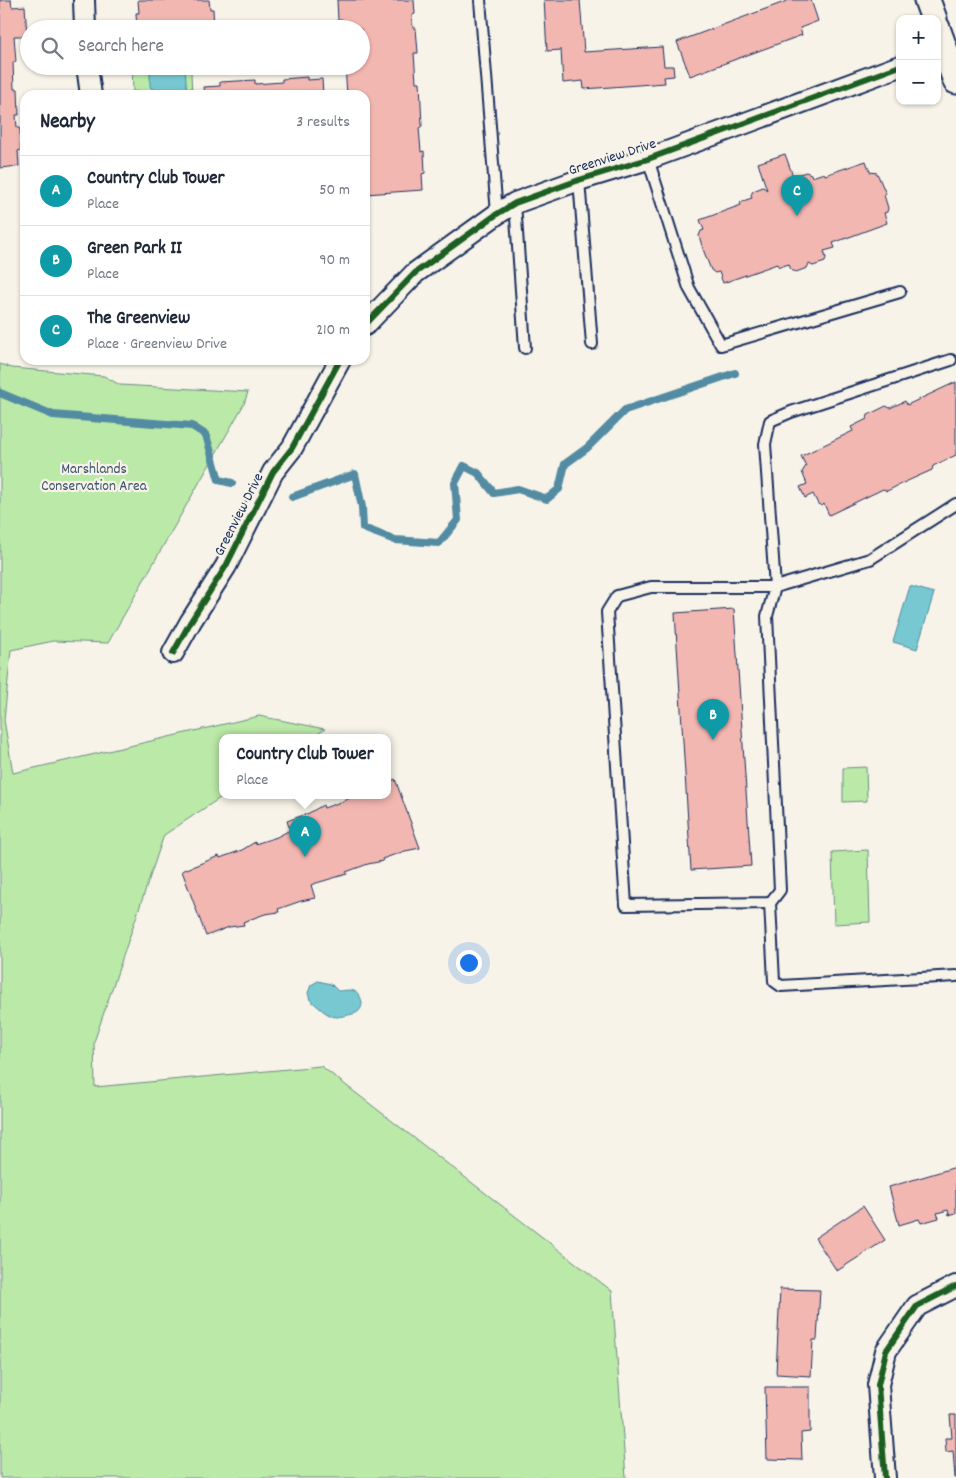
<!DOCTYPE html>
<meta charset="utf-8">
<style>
body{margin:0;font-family:Dekko,sans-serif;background:#f6f6f7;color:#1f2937}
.controls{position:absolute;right:15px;top:15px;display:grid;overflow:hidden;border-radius:10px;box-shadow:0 1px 4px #0004}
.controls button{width:45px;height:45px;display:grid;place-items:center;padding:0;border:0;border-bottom:1px solid #e0e1e3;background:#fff;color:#1f2937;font:25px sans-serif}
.you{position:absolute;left:468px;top:962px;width:18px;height:18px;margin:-12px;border:4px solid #fff;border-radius:50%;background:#1a73e8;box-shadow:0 0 0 8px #1a73e833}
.badge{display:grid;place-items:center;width:32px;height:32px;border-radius:50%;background:#d93025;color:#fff;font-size:16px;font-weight:700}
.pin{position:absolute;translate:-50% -41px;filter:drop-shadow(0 1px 2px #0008)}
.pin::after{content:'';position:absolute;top:26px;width:18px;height:15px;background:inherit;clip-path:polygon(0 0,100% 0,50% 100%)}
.popup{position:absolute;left:219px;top:734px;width:172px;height:65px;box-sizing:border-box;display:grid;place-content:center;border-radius:10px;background:#fff;filter:drop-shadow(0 1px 4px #0005);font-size:16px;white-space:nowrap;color:#747a83}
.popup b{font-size:19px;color:#1f2937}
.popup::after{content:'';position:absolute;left:50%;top:100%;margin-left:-10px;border:10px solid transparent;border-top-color:#fff}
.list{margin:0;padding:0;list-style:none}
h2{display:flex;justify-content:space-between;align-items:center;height:65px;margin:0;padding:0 20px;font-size:21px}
h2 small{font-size:16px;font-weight:400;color:#747a83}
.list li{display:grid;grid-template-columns:32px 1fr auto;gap:15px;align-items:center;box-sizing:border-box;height:70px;padding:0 20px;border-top:1px solid #e0e1e3}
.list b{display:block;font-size:19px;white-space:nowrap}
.list p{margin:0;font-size:16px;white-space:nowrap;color:#747a83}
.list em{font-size:16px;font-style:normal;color:#747a83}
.icon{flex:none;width:28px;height:28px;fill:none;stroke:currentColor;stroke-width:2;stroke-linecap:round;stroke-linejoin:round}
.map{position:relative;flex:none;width:956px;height:1478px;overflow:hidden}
.search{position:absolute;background:#fff;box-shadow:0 1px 4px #0004;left:20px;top:20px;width:350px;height:55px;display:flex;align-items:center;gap:12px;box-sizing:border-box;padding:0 18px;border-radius:28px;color:#747a83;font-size:19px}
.panel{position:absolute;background:#fff;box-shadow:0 1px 4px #0004;left:20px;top:90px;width:350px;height:275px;border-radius:15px}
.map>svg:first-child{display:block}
.green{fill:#bbe9a8;stroke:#6b8c83}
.water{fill:#77c8d1;stroke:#528ba3}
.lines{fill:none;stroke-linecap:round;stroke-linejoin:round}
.stream{stroke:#528ba3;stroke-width:8}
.building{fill:#f3b7b2;stroke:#1b2f5e}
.service-casing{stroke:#1b2f5e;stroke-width:14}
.minor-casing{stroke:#1b2f5e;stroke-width:24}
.tertiary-casing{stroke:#1b2f5e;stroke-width:29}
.service{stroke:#f7f3e8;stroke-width:10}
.minor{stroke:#f7f3e8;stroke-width:20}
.tertiary{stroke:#f7f3e8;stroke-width:25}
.cycleway-casing{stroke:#f7f3e8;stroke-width:9}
.cycleway{stroke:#1b5e20;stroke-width:6}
.labels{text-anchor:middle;stroke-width:4.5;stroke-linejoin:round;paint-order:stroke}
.street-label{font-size:15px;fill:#1b2f5e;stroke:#f7f3e8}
.park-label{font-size:15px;fill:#3b546d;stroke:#f7f3e8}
</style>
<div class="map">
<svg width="956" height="1478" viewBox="0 0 956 1478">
<rect width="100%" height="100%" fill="#f7f3e8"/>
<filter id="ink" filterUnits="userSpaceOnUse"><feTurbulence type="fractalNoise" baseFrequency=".02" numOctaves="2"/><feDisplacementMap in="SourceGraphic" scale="10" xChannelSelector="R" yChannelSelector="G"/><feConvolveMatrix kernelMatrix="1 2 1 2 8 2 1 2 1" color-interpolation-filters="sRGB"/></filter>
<g filter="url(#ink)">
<g class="green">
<polygon points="132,66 196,66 196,71 191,72 192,95 140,95 139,91 133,92"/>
<polygon points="0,364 12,368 104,376 120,385 248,392 244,404 108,643 53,641 11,650 4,720 13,773 259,716 325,729 312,738 222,738 223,796 164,835 94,1042 95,1087 321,1066 612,1291 626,1478 0,1478"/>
<polygon points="866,767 867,801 843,802 843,768"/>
<polygon points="868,850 870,922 834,924 832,852"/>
</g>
<g class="water">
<polygon points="146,66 185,66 187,95 156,95 150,86 150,72 146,71"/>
<polygon points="910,586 934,593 917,649 893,642"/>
<path d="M318,981L331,984L338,991C343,991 349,989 354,991C362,994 366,1008 356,1013C354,1014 339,1017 337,1017C327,1017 317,1005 310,1000L308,993L311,985Z"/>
</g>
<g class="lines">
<g class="stream">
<polyline points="0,393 53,415 192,426 206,435 219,480 232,483"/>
<polyline points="292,497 355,474 362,507 363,528 395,540 439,543 458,520 455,483 464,466 478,473 494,493 518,489 547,499 559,489 565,464 587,448 625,410 735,373"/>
</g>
</g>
<g class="building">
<polygon points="0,0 11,0 12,7 25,6 27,36 14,36 16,62 13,62 14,89 18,89 19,115 16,115 17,128 20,128 21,150 18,151 19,166 0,168"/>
<polygon points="138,0 209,0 210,9 213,9 214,29 137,29 136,13 139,13"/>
<polygon points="337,0 414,0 415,14 412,15 413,28 416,28 418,53 414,53 416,82 420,82 422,126 419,128 421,152 424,151 425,173 422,174 423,190 365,194 365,95 347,95 345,66 361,66 361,29 343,29 342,19 338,20"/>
<polygon points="544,0 580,0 584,52 662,47 664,66 673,66 674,76 664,77 665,83 584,89 583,81 563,83 561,50 547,51"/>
<polygon points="786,0 811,0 818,21 800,28 802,35 690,76 677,42 787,1"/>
<polygon points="307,77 307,80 322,79 323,95 205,95 204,87 220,86 220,82 255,80 255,84 282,82 282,79"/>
<polygon points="785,154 794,179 796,175 806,172 811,174 812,177 824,173 825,175 866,161 870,172 877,173 886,194 884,195 888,208 887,212 884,213 887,223 833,243 835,248 824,251 826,258 825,262 813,266 809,264 807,268 796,272 791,270 789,264 779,267 777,264 723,283 719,272 715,273 711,270 703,249 699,236 701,231 704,230 700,220 741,205 740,202 752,198 751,195 753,191 763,187 767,190 758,163"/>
<polygon points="956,382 956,455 933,466 932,470 903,483 887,491 883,489 829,515 824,504 822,506 818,504 813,494 805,498 800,487 807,484 802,472 806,466 801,456 853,431 851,427 867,419 868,415 886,406 890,408 905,401 907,405"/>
<polygon points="734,609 751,866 691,870 675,613"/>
<polygon points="395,779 420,848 405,851 382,859 383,861 368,864 346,872 347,874 313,884 311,885 315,898 301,901 278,909 279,912 265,914 243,922 244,925 229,927 206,936 182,871 219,856 220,858 242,850 255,842 255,844 277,837 290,830 287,821 309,813 323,805 324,808 346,800 353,796 388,796 388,783"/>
<polygon points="956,1167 956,1213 949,1215 948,1210 937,1213 939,1218 921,1223 919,1219 899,1225 889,1187"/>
<polygon points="863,1206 885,1240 837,1271 815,1238"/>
<polygon points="780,1289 820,1290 817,1340 813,1340 811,1376 776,1374"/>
<polygon points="765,1387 810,1387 810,1432 801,1433 802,1460 767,1459"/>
<polygon points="950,1415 956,1415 956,1478 955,1478 953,1451 946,1452 945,1438 952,1438"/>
</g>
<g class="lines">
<defs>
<g id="service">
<polyline points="480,0 497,214"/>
<polyline points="648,159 689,288 721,345 900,292"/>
<polyline points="579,180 592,344"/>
<polyline points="515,203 525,348"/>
<polyline points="951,360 791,412 770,421 765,444 775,587 767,616 780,890 770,903 626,905 607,612 617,596 651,587 775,587 870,559 956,504"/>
<polyline points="770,903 774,981 781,986 956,976"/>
</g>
<g id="minor">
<polyline points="84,0 85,29"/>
<polyline points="87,66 91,95"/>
<polyline points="365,325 415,273 497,214 515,203 579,180 648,159 900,66"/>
<polyline points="173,653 191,621 226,566 273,472 292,448 340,360"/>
<polyline points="885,1478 878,1385 886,1351 917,1306 956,1286"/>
</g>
<g id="tertiary">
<polyline points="927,0 934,19"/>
<polyline points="937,28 956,81"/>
</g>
</defs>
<use href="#service" class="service-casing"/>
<use href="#minor" class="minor-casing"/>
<use href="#tertiary" class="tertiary-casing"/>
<use href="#service" class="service"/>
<use href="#minor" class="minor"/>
<use href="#tertiary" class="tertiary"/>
<defs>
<g id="cycleway">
<polyline points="365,325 415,273 497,214 515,203 579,180 648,159 900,66"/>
<polyline points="173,653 191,621 226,566 273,472 292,448 340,360"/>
<polyline points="885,1478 878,1385 886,1351 917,1306 956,1286"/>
</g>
</defs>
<use href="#cycleway" class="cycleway-casing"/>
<use href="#cycleway" class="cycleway"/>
</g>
</g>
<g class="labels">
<g class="street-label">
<text transform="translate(612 156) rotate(-18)" y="5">Greenview Drive</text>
<text transform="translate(238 514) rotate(-63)" y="5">Greenview Drive</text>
</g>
<g class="park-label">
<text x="94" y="473">Marshlands<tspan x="94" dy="17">Conservation Area</tspan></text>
</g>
</g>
</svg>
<div class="controls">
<button>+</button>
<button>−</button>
</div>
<div class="you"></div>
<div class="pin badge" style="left:305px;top:857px;background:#0f9aa8">A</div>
<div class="popup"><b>Country Club Tower</b>Place</div>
<div class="pin badge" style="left:713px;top:740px;background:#0f9aa8">B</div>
<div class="pin badge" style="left:797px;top:216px;background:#0f9aa8">C</div>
<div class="search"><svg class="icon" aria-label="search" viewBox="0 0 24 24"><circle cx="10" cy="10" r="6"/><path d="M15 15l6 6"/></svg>Search here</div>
<section class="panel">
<h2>Nearby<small>3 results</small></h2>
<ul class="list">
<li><span class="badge" style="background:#0f9aa8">A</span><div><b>Country Club Tower</b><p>Place</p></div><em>50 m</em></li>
<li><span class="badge" style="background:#0f9aa8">B</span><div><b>Green Park II</b><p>Place</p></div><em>90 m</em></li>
<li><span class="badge" style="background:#0f9aa8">C</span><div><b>The Greenview</b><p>Place · Greenview Drive</p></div><em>210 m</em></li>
</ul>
</section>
</div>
